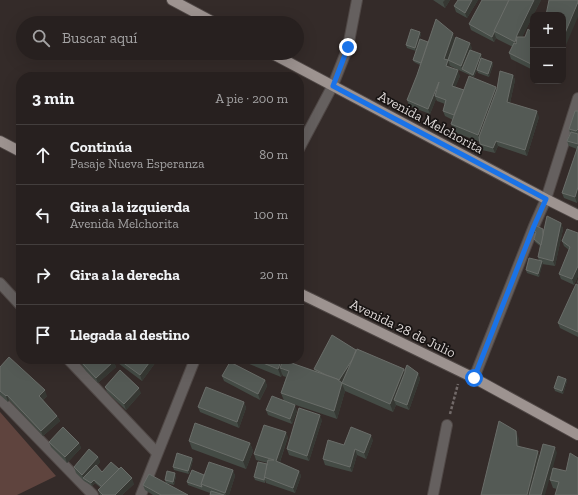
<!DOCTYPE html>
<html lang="es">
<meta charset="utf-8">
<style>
body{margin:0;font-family:"Zilla Slab",serif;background:#2f2828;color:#f1f3f6}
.controls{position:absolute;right:12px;top:12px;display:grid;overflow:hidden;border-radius:8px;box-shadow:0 4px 16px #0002}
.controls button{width:36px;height:36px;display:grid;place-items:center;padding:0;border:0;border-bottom:1px solid #433e3d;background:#27201f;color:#f1f3f6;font:20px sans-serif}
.stop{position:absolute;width:12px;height:12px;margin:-9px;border:3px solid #1a73e8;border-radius:50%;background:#fff}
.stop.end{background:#1a73e8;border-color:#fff;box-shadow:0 1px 4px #0008}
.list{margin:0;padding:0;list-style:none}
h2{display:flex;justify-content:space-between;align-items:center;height:52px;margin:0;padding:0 16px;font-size:17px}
h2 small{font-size:13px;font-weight:400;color:#a4a3a4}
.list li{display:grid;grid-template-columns:26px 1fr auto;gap:12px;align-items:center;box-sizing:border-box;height:60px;padding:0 16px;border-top:1px solid #433e3d}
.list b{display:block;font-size:15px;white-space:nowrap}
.list p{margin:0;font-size:13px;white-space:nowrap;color:#a4a3a4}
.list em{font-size:13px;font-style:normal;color:#a4a3a4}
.icon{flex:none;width:22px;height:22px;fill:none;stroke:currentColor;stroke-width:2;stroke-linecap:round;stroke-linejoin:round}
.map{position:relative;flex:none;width:578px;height:495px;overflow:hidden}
.search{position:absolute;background:#27201f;box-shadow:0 4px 16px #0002;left:16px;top:16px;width:288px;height:44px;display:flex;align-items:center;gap:10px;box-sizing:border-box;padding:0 14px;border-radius:22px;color:#a4a3a4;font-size:15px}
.panel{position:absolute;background:#27201f;box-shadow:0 4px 16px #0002;left:16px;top:72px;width:288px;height:292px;border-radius:16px}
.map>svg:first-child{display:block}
.green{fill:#5f443e}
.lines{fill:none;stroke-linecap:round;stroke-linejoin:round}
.minor-casing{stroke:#4f4745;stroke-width:12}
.major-casing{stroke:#4f4745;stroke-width:12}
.path{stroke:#726a69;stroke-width:2.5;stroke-dasharray:3 2;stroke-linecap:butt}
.minor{stroke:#65605f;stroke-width:10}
.major{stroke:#9d9390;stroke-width:10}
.wall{fill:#444b45}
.shaded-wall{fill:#363833}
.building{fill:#545a55;stroke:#6a6d69}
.route{stroke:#1a73e8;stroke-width:5}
.labels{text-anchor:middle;stroke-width:3.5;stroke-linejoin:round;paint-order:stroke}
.street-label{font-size:14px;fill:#ddd7d6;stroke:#181413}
</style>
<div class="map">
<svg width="578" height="495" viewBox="0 0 578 495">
<rect width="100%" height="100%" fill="#342b29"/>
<polygon class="green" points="0,412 56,476 17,495 0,495"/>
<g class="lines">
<defs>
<g id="minor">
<polyline points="299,149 333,85 348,47 357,0"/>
<polyline points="0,283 21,306"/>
<polyline points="68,359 157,453"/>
<polyline points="474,378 534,226 546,199 578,98"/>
<polyline points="0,399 93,495"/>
<polyline points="141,495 195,359"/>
<polyline points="433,495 447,425"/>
</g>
<g id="major">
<polyline points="172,0 215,23"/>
<polyline points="271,53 546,199 578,215"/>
<polyline points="0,141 21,152"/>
<polyline points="299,293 474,378 578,435"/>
</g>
</defs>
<use href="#minor" class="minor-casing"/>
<use href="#major" class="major-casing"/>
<polyline class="path" points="450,414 458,384"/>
<use href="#minor" class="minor"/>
<use href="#major" class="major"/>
</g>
<g class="wall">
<polygon points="433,0 450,0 445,8"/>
<polygon points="478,0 467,18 456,12 454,6"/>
<polygon points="541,0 522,37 525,37 533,33 533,70 511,59 509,53 513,47 497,39 496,38 494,42 471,30 469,24"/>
<polygon points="421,34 416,51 407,48 406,45"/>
<polygon points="455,39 448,60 472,48 471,50 482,57 482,59 492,62 493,65 489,77 478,73 477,70 478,68 474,77 450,66 449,67 460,76 455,87 464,90 496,87 497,89 513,75 515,80 510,103 539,117 527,156 498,146 495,153 482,150 480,144 480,142 454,132 451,124 453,120 445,116 443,111 445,104 437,101 436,99 430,114 409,106 407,100 417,75 420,65 414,62 413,60 428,42"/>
<polygon points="578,111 578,199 577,203 564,198 562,193 577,149 569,146 567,141 570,133 569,129"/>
<polygon points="561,223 563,229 555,266 542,264 539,277 527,273 526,270 539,261 538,257 540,246 535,242 534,239 536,234 534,233 533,230 543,229 544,230"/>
<polygon points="578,233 578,276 574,285 561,279 559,274 569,250 564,246 562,241"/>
<polygon points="578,279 578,337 560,328 558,323 578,285 577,282"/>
<polygon points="356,350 405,370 418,373 420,379 409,410 396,405 393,412 345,391 337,419 284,401 281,393 286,377 283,376 282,374 281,377 237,359 289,359 288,362 315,371 314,369"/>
<polygon points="78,359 112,359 116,367 98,383 86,371"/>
<polygon points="116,359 158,359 142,381 118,363"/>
<polygon points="0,367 47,396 43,400 57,416 60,421 43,436 9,400 8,402 0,395"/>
<polygon points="222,376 265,380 267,386 260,400 224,381"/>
<polygon points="566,379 567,381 563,394 555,391 554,388"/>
<polygon points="105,387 141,393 126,410 107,392"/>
<polygon points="244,402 246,408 239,428 200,412 198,407"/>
<polygon points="266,410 297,411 292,424 268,415"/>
<polygon points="322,420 309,461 289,455 287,449"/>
<polygon points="288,437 280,462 299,471 301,476 295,493 266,483 265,480 265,483 255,480 254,477 268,463 256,460 254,454"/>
<polygon points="373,440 366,459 357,455 352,472 325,465 323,459 344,445"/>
<polygon points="189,441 250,443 253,451 246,469 192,449"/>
<polygon points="49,442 79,443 81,448 67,463 51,447"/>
<polygon points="98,457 100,462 97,466 102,472 134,484 122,495 100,495 98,490 101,488 95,483 92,486 84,481 76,473 74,467"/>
<polygon points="192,458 193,460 189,474 174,470 173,467"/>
<polygon points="233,470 235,476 229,495 210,495 210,493 188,485 187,482 204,475"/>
<polygon points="566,471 557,489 553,488 550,480"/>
<polygon points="176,476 174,485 166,483 165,480"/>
<polygon points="143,485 188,495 153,495 145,490"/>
</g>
<g class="shaded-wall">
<polygon points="445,0 450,0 445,8 443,2"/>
<polygon points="472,0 478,0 467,18 465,13"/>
<polygon points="534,0 541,0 519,43 518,50 515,42 517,35"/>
<polygon points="578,2 578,17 563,52 563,38"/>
<polygon points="420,32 421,34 416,51 415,48"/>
<polygon points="494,32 496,38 494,42 492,37"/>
<polygon points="453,33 455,39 447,61 448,60 450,66 448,71 444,59"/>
<polygon points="470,43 472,48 464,70 462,69 461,66"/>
<polygon points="481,54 482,57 474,77 473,75"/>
<polygon points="492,62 493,65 489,77 488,74"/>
<polygon points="458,70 460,76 454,91 452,86"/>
<polygon points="513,75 515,80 509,107 507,102"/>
<polygon points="439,82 435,96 436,99 430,114 428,109"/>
<polygon points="496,87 499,95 481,143 478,135"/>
<polygon points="537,111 539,117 527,156 525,150"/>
<polygon points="496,141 498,146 495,153 493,148"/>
<polygon points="578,187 578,199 577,203 575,197"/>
<polygon points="561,223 563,229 555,266 553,261"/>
<polygon points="542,261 543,264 539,277 538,274"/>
<polygon points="578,266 578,276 574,285 572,279"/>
<polygon points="302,315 304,323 299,336 299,321"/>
<polygon points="358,351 360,357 342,384 345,391 337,419 334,411 338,382"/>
<polygon points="152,359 158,359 142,381 140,375"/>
<polygon points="282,359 289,359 284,370 280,368 282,374 281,377 278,369"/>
<polygon points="114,361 116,367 98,383 96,378"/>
<polygon points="404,369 407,377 394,400 396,405 393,412 390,404"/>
<polygon points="418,373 420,379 409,410 407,405"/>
<polygon points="566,379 567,381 563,394 562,391"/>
<polygon points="265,380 267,386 260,400 258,394"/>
<polygon points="139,388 141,393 126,410 124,404"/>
<polygon points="45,390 47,396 41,402 39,396"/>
<polygon points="7,395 9,400 8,402 6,396"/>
<polygon points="244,402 246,408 239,428 237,422"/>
<polygon points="295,405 297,411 292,424 290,419"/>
<polygon points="320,415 322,420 309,461 307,456"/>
<polygon points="57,416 60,421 43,436 41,431"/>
<polygon points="516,431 519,439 520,454 517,446"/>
<polygon points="286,432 288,437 278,467 276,461"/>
<polygon points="371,435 373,440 366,459 364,453"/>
<polygon points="79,443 81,448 67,463 65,457"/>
<polygon points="250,443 253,451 246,469 243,461"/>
<polygon points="555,447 557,453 545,495 541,495"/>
<polygon points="355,449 357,455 352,472 350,467"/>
<polygon points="538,451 540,459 532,495 527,495"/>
<polygon points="98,457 100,462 85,479 83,478 82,475"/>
<polygon points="192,458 193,460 189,474 188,471"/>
<polygon points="233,470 235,476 229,495 226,495 225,493"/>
<polygon points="299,471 301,476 295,493 293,488"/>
<polygon points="175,473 176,476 174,485 173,482"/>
<polygon points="132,478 134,484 122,495 115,495"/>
<polygon points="94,480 95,483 92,486 91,483"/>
</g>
<g class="building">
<polygon points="458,0 472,0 465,13 454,6"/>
<polygon points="482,0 509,0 492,37 469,24"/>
<polygon points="509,0 534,0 517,35 515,42 494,31"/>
<polygon points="549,0 578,0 578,2 563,38 563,15 546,15"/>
<polygon points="436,19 453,33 444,59 448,60 446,66 458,70 452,86 464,90 454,115 443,111 446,100 435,96 439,82 428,109 407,100 417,75"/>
<polygon points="411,29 420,32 415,48 406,45"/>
<polygon points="528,29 533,33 533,65 509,53 514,43 516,44 517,37 525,37"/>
<polygon points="456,37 470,43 461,66 448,60"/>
<polygon points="420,39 428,42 421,63 413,60"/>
<polygon points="470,50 481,54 473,75 462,69"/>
<polygon points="481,58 492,62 488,74 477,70"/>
<polygon points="500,71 513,75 507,102 537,111 525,150 496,141 493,148 480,144 479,137 497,89"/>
<polygon points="469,76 496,87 478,135 451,124"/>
<polygon points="575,111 578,111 578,129 576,131 569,129"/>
<polygon points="571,132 578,134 578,144 567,141"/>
<polygon points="578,146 578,187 575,197 562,193"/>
<polygon points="547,216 561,223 553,261 538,257"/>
<polygon points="534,225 543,229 543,235 541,245 534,239 536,232 533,230"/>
<polygon points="567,229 578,233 578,266 572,279 559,274 570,247 562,241"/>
<polygon points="529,258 542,261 538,274 526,270"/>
<polygon points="576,284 578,285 578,332 558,323"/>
<polygon points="299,314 302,315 299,321"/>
<polygon points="332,335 356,350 352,360 339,380 337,379 326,375 314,369"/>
<polygon points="357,349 404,369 390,404 342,383"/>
<polygon points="9,357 45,390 39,396 57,416 41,431 7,395 6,396 0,391 0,367"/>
<polygon points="80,359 90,359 88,361 90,359 112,359 114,361 96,378 84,365"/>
<polygon points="118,359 152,359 140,375"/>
<polygon points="253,359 282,359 278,369"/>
<polygon points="283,360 337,379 342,383 334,411 281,393 289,371 280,368"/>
<polygon points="230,362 265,380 258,394 222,376"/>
<polygon points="407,365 418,373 407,405 394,400 405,372 405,370"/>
<polygon points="120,370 139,388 124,404 105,387"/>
<polygon points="558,376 566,379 562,391 554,388"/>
<polygon points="206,387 244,402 237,422 198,407"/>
<polygon points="272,396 295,405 290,419 266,410"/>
<polygon points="299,408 320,415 307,456 287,449"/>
<polygon points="499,421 516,431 517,446 538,451 527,495 481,495"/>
<polygon points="195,423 250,443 243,461 189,441"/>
<polygon points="264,425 286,432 276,461 299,471 293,488 264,477 268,460 274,460 254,454"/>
<polygon points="63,427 79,443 65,457 49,442"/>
<polygon points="351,427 371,435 364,453 355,449 350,467 323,459 328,440 344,445"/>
<polygon points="543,444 555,447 541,495 529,495"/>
<polygon points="89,449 98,457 82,475 74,467"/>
<polygon points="177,453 192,458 188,471 173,467"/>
<polygon points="570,453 578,458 578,495 555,495 559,482 550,480 553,468 566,471"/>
<polygon points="111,462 119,469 102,487 94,480 91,483 83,478 96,465 102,472"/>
<polygon points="209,462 233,470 225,493 201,484"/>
<polygon points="258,462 267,464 264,480 254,477"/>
<polygon points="121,467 132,478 115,495 103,495 98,490"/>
<polygon points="192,470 204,475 201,484 202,487 187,482"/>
<polygon points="167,471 175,473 173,482 165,480"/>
<polygon points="149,474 188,495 161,495 143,485"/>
<polygon points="211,491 224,495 210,495"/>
</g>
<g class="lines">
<polyline class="route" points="348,47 333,86 546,199 534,226 474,378"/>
</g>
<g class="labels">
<g class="street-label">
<text transform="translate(431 122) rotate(28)" y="5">Avenida Melchorita</text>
<text transform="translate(403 328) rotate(26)" y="5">Avenida 28 de Julio</text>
</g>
</g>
</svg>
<div class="controls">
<button>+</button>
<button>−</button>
</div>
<div class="stop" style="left:474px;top:378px"></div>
<div class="stop end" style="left:348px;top:47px"></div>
<div class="search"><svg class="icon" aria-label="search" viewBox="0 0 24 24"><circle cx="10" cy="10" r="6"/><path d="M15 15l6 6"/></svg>Buscar aquí</div>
<section class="panel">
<h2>3 min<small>A pie · 200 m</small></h2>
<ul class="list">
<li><svg class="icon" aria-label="ahead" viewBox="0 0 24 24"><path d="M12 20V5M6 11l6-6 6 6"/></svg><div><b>Continúa</b><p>Pasaje Nueva Esperanza</p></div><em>80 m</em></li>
<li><svg class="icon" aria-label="left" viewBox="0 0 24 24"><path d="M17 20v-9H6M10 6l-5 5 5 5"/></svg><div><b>Gira a la izquierda</b><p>Avenida Melchorita</p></div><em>100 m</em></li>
<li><svg class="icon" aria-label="right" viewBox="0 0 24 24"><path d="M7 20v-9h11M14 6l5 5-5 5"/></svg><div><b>Gira a la derecha</b></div><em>20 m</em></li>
<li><svg class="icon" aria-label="arrive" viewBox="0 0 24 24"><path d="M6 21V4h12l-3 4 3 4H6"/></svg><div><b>Llegada al destino</b></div></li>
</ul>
</section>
</div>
